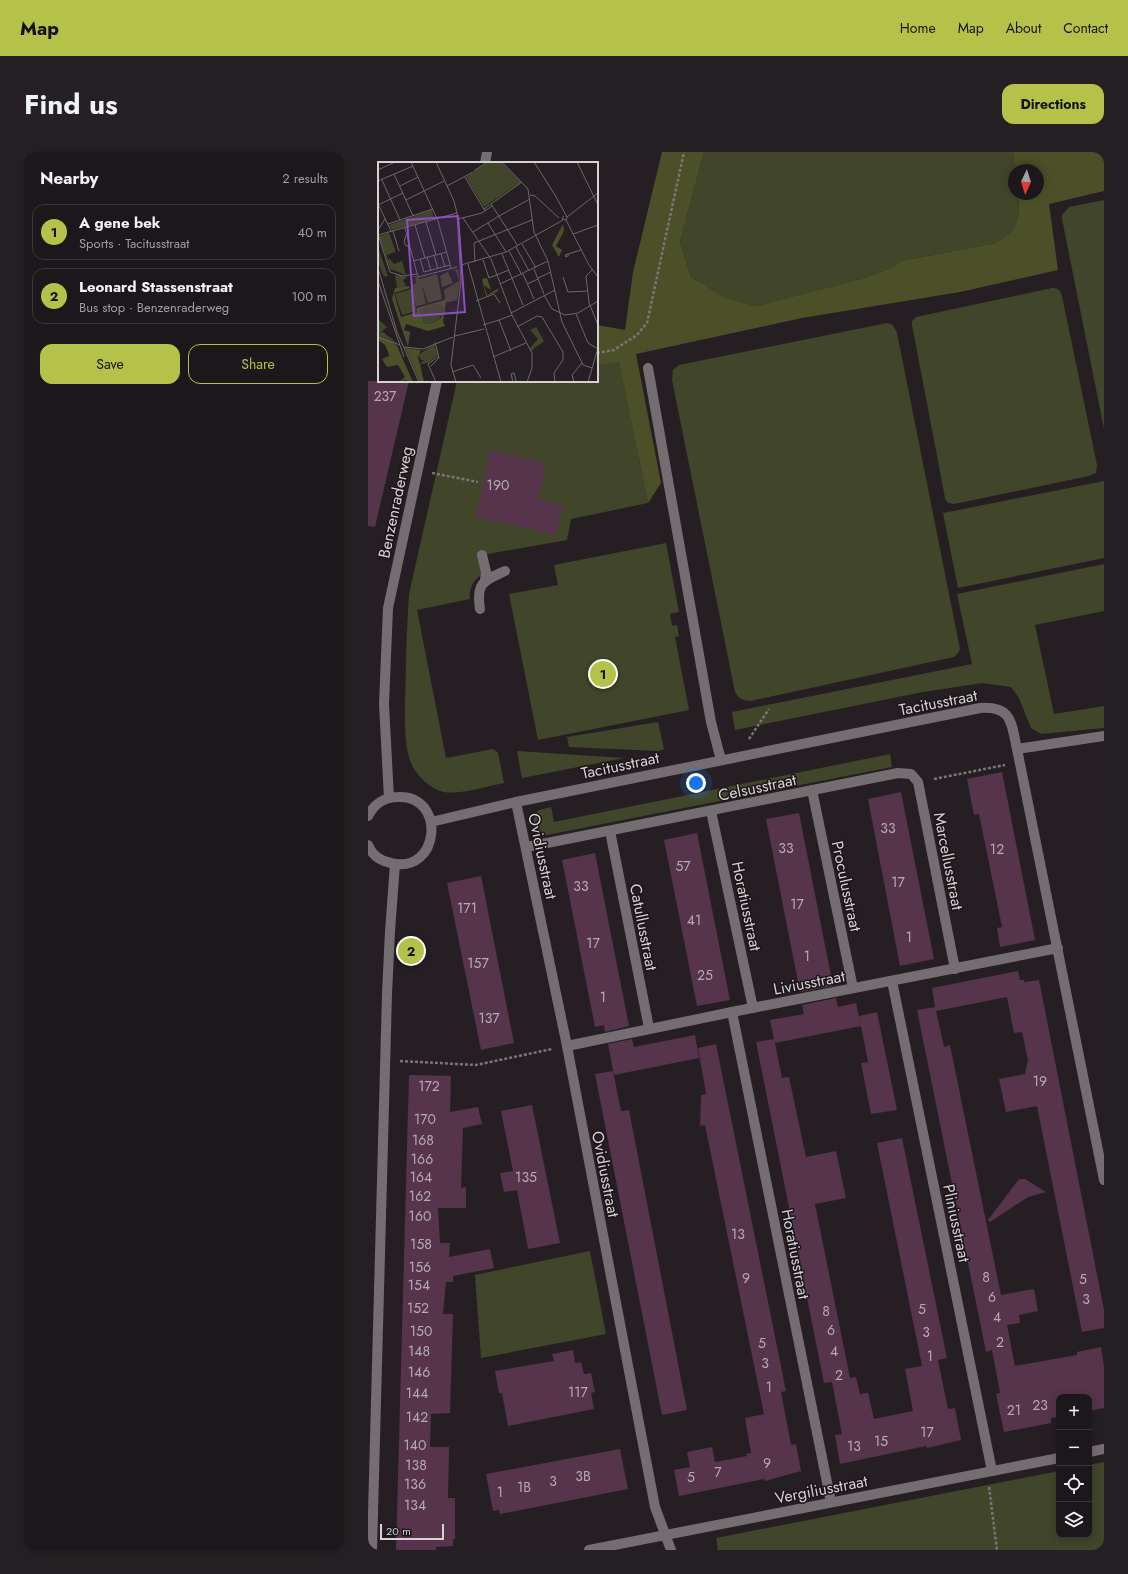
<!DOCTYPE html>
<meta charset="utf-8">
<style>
body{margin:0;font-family:Jost,sans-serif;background:#252023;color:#f1f3f6}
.controls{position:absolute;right:12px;bottom:12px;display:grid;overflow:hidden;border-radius:8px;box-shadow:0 2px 10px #0003}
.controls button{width:36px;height:36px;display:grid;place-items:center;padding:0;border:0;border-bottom:1px solid #3a3639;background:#1c171a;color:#f1f3f6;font:20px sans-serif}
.compass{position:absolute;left:640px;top:12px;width:36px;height:36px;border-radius:50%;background:#1c171a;box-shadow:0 2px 10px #0003;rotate:184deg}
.scale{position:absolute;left:12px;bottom:10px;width:64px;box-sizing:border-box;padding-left:4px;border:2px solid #d6d2d4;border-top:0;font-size:11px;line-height:14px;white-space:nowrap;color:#d6d2d4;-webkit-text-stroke:3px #1c161a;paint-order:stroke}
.you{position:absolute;left:328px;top:631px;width:14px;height:14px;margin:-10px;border:3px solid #fff;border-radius:50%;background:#1a73e8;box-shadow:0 0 0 6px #1a73e833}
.badge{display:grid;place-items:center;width:26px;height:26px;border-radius:50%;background:#b5c249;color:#111;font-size:13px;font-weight:700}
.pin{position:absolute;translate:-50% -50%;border:2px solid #fff;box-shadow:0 1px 4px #0006}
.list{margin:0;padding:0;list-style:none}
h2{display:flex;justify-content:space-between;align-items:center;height:52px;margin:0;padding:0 16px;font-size:17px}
h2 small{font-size:13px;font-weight:400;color:#a09fa2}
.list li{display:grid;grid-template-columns:26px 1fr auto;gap:12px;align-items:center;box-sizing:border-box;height:56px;margin:0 8px 8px;padding:0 8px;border:1px solid #3a3639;border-radius:12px}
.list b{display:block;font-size:15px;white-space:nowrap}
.list p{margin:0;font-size:13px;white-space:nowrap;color:#a09fa2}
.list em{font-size:13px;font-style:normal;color:#a09fa2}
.actions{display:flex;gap:8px;padding:12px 16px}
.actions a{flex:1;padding:9px 0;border:1px solid #b5c249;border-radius:12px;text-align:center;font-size:14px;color:#b5c249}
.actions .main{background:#b5c249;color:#111}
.icon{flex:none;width:22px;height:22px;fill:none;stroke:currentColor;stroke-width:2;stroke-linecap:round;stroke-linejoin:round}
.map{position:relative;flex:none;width:736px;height:1398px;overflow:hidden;border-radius:12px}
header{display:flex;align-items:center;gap:24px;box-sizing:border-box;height:56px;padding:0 20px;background:#b5c249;color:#111}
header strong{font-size:19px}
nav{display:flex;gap:22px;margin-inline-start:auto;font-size:14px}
.intro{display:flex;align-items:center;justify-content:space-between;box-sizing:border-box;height:96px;padding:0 24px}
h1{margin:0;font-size:28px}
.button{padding:10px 18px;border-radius:12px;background:#b5c249;color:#111;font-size:14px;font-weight:700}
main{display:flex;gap:24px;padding:0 24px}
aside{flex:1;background:#1c171a;border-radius:12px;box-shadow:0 2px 10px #0003}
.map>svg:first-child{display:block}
.green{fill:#41452a}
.forest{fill:#4b5028}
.building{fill:#56344b}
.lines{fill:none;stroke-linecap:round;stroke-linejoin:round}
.path{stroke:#7a7578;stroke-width:2.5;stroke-dasharray:3 2;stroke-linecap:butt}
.lane{stroke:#746d71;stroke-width:10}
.street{stroke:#746d71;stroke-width:10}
.labels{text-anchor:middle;stroke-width:3;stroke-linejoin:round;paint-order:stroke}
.number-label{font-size:14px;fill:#b6aab2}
.street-label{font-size:16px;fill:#d6d2d4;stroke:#1c161a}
.inset-road{fill:none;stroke:#6c676a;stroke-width:1}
.view{fill:#8d4dc3;fill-opacity:0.15;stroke:#8d4dc3;stroke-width:2}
.inset-edge{fill:none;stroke:#d6d2d4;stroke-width:2}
</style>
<header>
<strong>Map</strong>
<nav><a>Home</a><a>Map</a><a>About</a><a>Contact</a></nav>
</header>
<div class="intro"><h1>Find us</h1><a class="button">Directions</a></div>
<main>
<aside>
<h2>Nearby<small>2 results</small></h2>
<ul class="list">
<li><span class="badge">1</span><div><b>A gene bek</b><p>Sports · Tacitusstraat</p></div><em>40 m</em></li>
<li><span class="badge">2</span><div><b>Leonard Stassenstraat</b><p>Bus stop · Benzenraderweg</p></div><em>100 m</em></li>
</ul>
<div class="actions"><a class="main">Save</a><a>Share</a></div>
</aside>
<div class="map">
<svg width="736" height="1398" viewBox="0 0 736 1398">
<rect width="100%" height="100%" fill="#251f23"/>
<g class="green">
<polygon points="336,0 645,0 647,18 646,18 646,42 650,42 651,60 646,79 628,91 532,109 524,116 496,126 388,154 358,146 323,125 312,90"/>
<polygon points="736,48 736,277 694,67 694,63 701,55"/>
<path d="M684,136C690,136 692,138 694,144L729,313L728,321L721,324L586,352C581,351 578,351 577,346L544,173V169L548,165Z"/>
<path d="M519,171L525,173L529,181L592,497L590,501L586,505L382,549C374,548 371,547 367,540L304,228L305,218L311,213Z"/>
<path d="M251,209L280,351L203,367L199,388L114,403L115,422C106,426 100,438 102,447L49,458L78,606L125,597L130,601L136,631C119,634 93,643 76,640C62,637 48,623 43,611C36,594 37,568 37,550C38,520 38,490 40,459L41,442L89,229H229V213Z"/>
<polygon points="736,329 736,406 590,436 575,361"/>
<polygon points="298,391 311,460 302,462 304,474 309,473 311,484 307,485 321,558 170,588 141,442 190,433 186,413"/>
<polygon points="736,412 736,459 667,473 686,562 736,554 736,576 673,582 663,576 651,546 643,535 614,531 555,540 367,578 364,560 604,512 589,442"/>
<polygon points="290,570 296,597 291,599 201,595 199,585"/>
<polygon points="149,599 256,606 154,626"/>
<path d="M522,602L524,615L179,683C166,680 161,668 171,658L183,655L186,670Z"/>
<polygon points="222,1099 238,1182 113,1206 107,1123"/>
<polygon points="736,1310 736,1398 350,1398 348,1386 691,1319 691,1383 721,1383 721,1313"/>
</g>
<polygon class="forest" points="294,0 336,0 312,90 323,125 358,146 388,154 496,126 524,116 532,109 628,91 646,78 651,60 650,42 670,42 670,18 647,18 645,0 736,0 736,39 681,52 690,118 592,140 434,166 268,202 293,331 280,351 251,210 229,213 229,173 257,178 265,120"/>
<g class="building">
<polygon points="0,229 41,229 7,375 0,374"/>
<polygon points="122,298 178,311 170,347 195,353 188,383 108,365"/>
<polygon points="634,620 667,788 632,795 629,776 634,775 611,662 606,663 599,627"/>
<polygon points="533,640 566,807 532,814 500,647"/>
<polygon points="431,661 465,834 432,840 398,667"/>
<polygon points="329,681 362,848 329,854 296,688"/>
<polygon points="227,701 261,874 237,880 236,873 227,875 194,708"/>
<polygon points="113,724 146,891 113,898 79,731"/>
<polygon points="650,819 652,828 656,828 656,830 671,828 736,1158 736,1176 714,1180 669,954 638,960 631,927 657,922 660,908 654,880 646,881 639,845 568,859 576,895 582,893 633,1143 666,1137 670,1159 651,1163 652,1171 639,1173 647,1214 709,1203 709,1200 733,1195 736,1214 736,1256 721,1259 721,1245 691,1245 691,1265 683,1266 683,1271 636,1280 628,1242 632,1241 624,1198 618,1200 549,858 567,855 564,836"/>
<polygon points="468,846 470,855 488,851 493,874 407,891 414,926 421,925 438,1005 468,999 478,1046 447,1052 482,1226 488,1225 492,1242 500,1241 506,1267 545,1259 537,1217 554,1214 509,991 534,986 579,1206 570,1208 580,1257 587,1256 593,1288 559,1296 558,1294 472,1312 467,1283 474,1282 464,1230 456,1231 388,890 406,887 402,868 436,862 434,853"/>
<polygon points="509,860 529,958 503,962 493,911 500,910 491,864"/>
<polygon points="327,883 331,906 246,923 240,892 264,887 266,895"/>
<polygon points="348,892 418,1239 413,1240 423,1293 428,1292 433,1319 397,1329 396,1327 311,1344 306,1318 322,1315 319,1300 344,1295 347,1310 379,1304 378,1302 383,1301 377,1266 396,1262 337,973 332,974 333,943 338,942 330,896"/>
<polygon points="245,919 253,959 261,958 319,1258 294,1263 227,922"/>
<polygon points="41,923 83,924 82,960 110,955 114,972 95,976 93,1036 98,1035 98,1056 70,1056 72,1091 82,1091 81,1105 122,1097 126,1116 85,1124 85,1130 78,1130 75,1162 85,1162 82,1261 63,1262 62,1295 81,1295 80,1346 87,1346 87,1387 85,1387 85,1394 68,1395 68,1398 28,1398"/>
<polygon points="164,953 192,1091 160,1097 149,1038 136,1040 132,1021 145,1019 133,959"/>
<polygon points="651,1027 657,1027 678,1040 660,1045 622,1070 620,1068"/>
<polygon points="205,1198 207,1211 213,1210 216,1222 223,1221 227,1240 223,1241 226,1257 140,1274 134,1241 131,1241 127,1219 186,1209 184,1202"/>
<polygon points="252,1297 260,1337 132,1362 131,1358 125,1359 118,1322"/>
</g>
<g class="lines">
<g class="path">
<polyline points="229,201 246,198 269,183 279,171 316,0"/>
<polyline points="64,321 110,330"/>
<polyline points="381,587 401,557"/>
<polyline points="566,627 637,613"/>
<polyline points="32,909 108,913 184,897"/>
<polyline points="621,1335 629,1398"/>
</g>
<g class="lane">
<polyline points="280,216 343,570 353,608"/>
<polyline points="114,403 118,420 117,428"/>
<path d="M112,457C108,431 115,429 137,419"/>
</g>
<g class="street">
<polyline points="117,11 119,0"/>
<polyline points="649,597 736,584"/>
<polyline points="444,638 485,836"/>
<polyline points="21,646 16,552 20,456 69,229"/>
<polyline points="148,650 199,894 287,1355 303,1398"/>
<polyline points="343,659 385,856"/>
<path d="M0,664C6,652 17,645 30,645C79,643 72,723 23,711C13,709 4,703 0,693"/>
<path d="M63,670L148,650L612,556C645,554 643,571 649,597L736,1028"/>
<polyline points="242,679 281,876"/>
<polyline points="159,695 530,621 543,622 550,630 587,817"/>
<polyline points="524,829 624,1319"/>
<polyline points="364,860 463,1350"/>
<polyline points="199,894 364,860 690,796"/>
<polyline points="721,1300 736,1297"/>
<polyline points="4,1398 19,842 22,779 27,712"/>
<polyline points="221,1398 691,1306"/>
</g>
</g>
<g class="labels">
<g class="number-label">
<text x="17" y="249">237</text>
<text x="130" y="338">190</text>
<text x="520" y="681">33</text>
<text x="418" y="701">33</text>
<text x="629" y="702">12</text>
<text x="315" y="719">57</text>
<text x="530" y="735">17</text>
<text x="213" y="739">33</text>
<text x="429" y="757">17</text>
<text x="99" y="761">171</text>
<text x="326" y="773">41</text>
<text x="541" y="790">1</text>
<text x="225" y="796">17</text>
<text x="439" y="809">1</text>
<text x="110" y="816">157</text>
<text x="337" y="828">25</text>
<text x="235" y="850">1</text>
<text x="121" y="871">137</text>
<text x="672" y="934">19</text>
<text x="61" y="939">172</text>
<text x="57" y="972">170</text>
<text x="55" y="993">168</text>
<text x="54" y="1012">166</text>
<text x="53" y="1030">164</text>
<text x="158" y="1030">135</text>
<text x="52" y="1049">162</text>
<text x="52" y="1069">160</text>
<text x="370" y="1087">13</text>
<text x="53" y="1097">158</text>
<text x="52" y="1120">156</text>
<text x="618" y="1130">8</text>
<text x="378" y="1131">9</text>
<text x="715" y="1132">5</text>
<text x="51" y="1138">154</text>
<text x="624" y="1150">6</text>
<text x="718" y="1152">3</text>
<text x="50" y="1161">152</text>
<text x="554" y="1162">5</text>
<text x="458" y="1164">8</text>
<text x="629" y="1170">4</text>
<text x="463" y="1183">6</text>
<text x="53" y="1184">150</text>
<text x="558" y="1185">3</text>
<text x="632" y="1195">2</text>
<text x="394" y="1196">5</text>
<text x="51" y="1204">148</text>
<text x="466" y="1204">4</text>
<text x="562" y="1209">1</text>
<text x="397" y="1216">3</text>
<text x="51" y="1225">146</text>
<text x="471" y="1228">2</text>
<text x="401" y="1240">1</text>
<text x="210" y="1245">117</text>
<text x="49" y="1246">144</text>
<text x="672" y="1258">23</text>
<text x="646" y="1263">21</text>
<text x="49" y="1270">142</text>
<text x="559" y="1285">17</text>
<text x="513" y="1294">15</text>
<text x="47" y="1298">140</text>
<text x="486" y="1299">13</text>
<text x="399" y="1316">9</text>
<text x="48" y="1318">138</text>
<text x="350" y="1325">7</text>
<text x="215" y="1329">3B</text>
<text x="323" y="1330">5</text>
<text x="185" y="1334">3</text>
<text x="47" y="1337">136</text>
<text x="156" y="1340">1B</text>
<text x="132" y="1345">1</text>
<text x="47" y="1358">134</text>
</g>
<g class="street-label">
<text transform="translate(27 350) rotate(-78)" y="6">Benzenraderweg</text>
<text transform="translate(570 550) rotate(-11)" y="6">Tacitusstraat</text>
<text transform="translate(252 613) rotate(-12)" y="6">Tacitusstraat</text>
<text transform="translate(389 635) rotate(-12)" y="6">Celsusstraat</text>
<text transform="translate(175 704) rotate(78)" y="6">Ovidiusstraat</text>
<text transform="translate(581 709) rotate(79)" y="6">Marcellusstraat</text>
<text transform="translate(479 734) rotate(78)" y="6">Proculusstraat</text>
<text transform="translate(379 754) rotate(78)" y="6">Horatiusstraat</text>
<text transform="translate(276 775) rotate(79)" y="6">Catullusstraat</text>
<text transform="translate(441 830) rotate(-11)" y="6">Liviusstraat</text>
<text transform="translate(238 1022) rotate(79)" y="6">Ovidiusstraat</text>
<text transform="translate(589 1071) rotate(78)" y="6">Pliniusstraat</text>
<text transform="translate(428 1102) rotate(79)" y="6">Horatiusstraat</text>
<text transform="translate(453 1337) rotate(-11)" y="6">Vergiliusstraat</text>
</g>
</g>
<g transform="translate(10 10)">
<rect width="220" height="220" fill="#251f23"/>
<path d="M110,0H123L143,20L106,45L88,15ZM54,48L56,57L14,68L11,63ZM11,71L17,88V90L9,93L10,97H12L16,102L24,99L28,113L12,107L1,74ZM0,85L10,114L8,115L5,113L0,100ZM80,107L82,120L79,138L68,137L66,128L81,119L78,109L74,108ZM73,108L70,110L75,121L64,125L62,114ZM59,112L64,137L50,141L44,123L48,142L38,144L34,131L39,149L24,153L17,132L33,127V123L38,121L37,115H32L38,114L42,117ZM17,113L30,115L25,118L28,124L19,126ZM59,142L65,146L62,156L52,162L46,161L42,148ZM0,157L9,165L2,171L5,170L19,181L0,174ZM158,165L166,179L153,189L152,186L160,177L152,168ZM56,182L60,193L50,201L43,202L44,215L42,202L46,198H43L40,193Z" fill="#41452a"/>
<path d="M185,62L186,69L178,84L184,88L181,95L174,83ZM109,116L113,128L106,123L109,133L121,126L119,130L108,134L104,117ZM31,124L32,126L16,131L23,155L39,150V146L67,138L66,128L68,137L79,138L68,140L65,160L67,164L50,169L28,162L26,168L32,170L30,185L14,137L17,126ZM59,142L65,146L63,156L52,162L46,161L42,148ZM0,174L13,179L19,184L35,220L27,218L21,220L27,215L20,203L9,205L4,197L11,194L10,190L7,183L0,178ZM27,186L43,188L40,195L46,220H42Z" fill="#4b5028" fill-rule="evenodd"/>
<path class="inset-road" d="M33,0L60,59L73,106M58,0L76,39L79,51L83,119L73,203L78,220M124,0L150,27L156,70L170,99L184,160L205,203L214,206M156,0L177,33L189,55L188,58M199,0L220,43M0,8L17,0M96,9L109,0M16,12L35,54M87,15L107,49M4,18L22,58M0,19L35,4M22,24L40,15M69,24L95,10M152,33L157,34L181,56M28,38L66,19M0,42L13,69M113,42L140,84M0,43L25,31M106,47L144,20M121,54L152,37M186,54L184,57L188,58L211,103L220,115M189,55L220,31M85,56L113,97L134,153L154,191V206L149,220M80,57L104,51L114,44M48,60L58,93M110,61L128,90M10,62L55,47M37,63L47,96M27,66L40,115L79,105M0,68L7,57M15,69L21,89M95,70L121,54M0,72L12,110L24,114L39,112M195,72L220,63M0,73L79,51M28,73L26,80L28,84H31M144,82L158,106M138,85L151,109M131,89L144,113M63,92L67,105M124,92L145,143M56,93L60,107M191,93L188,95L187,93L203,88M49,95L53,109M42,97L46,110L72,103M105,98L111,116L131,108M35,99L69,90M97,100L96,81L154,58M90,102L123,220M83,103L128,90L185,58M0,106L19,170L41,220M156,107L166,132M214,108L208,114L211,141L220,163M145,112L156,137M185,115L190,130L210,129M160,116L173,110M0,119L26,195M122,122L170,99M149,122L160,117M166,133L174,147L187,153L200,151L220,139M98,139L116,132L122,141M133,151L177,128M198,152L210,181L220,187M105,163L121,158M139,165L159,154L164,155L185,190V198L176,211L177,220M77,174L106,167M0,175L22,183M26,185L45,187L75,175M133,189L121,158L134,153M115,195L148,181M53,204L61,196L57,180M74,210L95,203L103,216M58,220L50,202L61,194M135,220L138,219L136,211L133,212L135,220M196,220L194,213L204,201M210,220L220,186"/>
<path class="view" d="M80,54L87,150L36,154L29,58Z"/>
<rect width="220" height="220" class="inset-edge"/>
</g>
</svg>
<div class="controls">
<button>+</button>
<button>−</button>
<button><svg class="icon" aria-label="locate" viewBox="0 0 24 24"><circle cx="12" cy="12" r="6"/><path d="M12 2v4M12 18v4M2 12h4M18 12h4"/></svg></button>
<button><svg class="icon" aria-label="layers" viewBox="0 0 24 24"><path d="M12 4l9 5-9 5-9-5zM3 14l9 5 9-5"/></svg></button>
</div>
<svg class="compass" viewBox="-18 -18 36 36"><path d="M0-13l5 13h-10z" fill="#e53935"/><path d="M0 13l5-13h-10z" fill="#a09fa2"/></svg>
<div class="scale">20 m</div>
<div class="you"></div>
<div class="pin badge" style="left:235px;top:522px">1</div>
<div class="pin badge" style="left:43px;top:799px">2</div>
</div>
</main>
